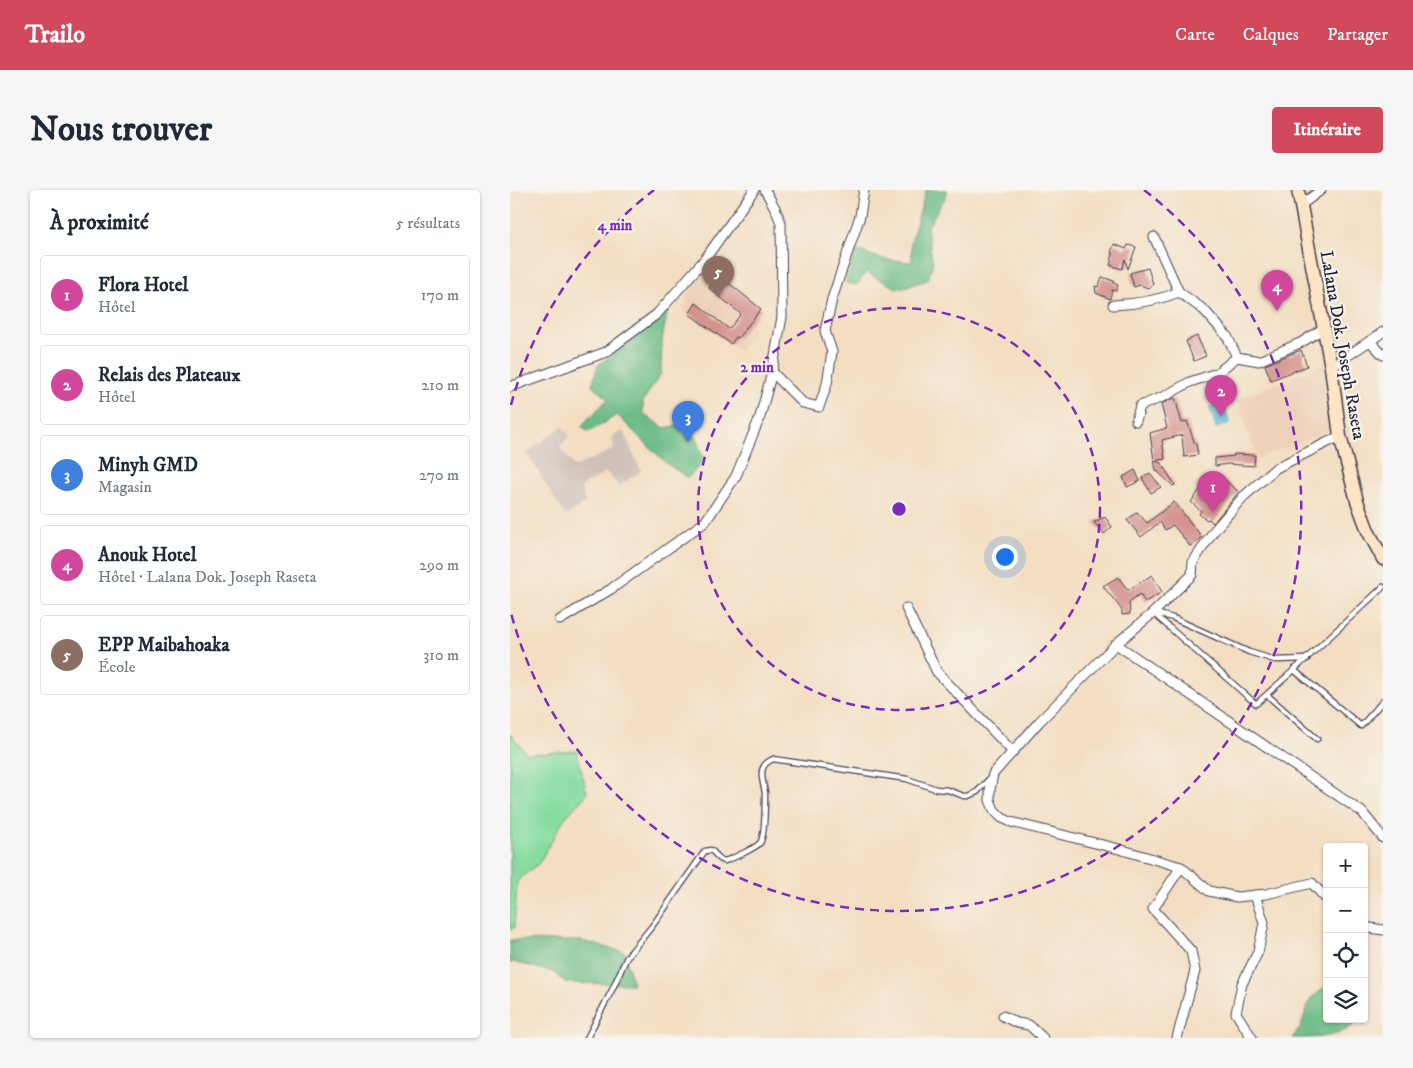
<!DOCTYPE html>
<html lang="fr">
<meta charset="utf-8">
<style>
body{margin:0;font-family:"IM FELL DW Pica",serif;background:#f6f6f7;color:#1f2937}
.controls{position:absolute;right:15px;bottom:15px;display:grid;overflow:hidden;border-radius:5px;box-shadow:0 1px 4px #0004}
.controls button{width:45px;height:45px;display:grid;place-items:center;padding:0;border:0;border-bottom:1px solid #e0e1e3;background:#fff;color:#1f2937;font:25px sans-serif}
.you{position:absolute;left:494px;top:366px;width:18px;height:18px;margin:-12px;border:4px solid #fff;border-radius:50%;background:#1a73e8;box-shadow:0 0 0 8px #1a73e833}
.badge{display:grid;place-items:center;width:32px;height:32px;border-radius:50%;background:#d1495b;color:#fff;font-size:16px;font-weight:700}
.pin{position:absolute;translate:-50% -41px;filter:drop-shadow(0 1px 2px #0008)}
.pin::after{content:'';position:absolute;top:26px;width:18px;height:15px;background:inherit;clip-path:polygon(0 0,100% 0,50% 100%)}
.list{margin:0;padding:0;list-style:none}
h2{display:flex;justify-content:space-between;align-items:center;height:65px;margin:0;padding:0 20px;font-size:21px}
h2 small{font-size:16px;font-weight:400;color:#747a83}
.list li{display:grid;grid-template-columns:32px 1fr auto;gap:15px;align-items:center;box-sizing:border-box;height:80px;margin:0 10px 10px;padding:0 10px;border:1px solid #e0e1e3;border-radius:5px}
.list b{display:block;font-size:19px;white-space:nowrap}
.list p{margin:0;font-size:16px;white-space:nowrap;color:#747a83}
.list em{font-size:16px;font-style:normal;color:#747a83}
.icon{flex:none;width:28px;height:28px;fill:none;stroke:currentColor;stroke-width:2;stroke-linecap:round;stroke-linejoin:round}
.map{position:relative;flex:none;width:873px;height:848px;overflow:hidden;border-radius:5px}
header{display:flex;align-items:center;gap:30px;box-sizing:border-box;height:70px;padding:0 25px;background:#d1495b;color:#fff}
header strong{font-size:24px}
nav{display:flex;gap:28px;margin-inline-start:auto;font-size:18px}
.intro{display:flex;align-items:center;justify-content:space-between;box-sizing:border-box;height:120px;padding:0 30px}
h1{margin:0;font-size:35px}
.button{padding:12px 22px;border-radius:5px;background:#d1495b;color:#fff;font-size:18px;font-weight:700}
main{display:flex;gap:30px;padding:0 30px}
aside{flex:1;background:#fff;border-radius:5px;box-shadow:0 1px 4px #0004}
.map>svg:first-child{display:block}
.built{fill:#eed1ba}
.industrial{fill:#cfc1ba}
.green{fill:#86dca0;stroke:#547f6e}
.forest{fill:#6cbc86;stroke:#476f60}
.water{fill:#56bbd5;stroke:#3c6e88}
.building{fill:#d4938e}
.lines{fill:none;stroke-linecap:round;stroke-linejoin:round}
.service-casing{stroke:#413e4f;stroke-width:7}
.minor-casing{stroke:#413e4f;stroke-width:11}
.secondary-casing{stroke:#413e4f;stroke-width:15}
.service{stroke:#fff;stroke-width:4.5}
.minor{stroke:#fff;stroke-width:9}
.secondary{stroke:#ffe4c6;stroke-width:12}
.ring{fill:none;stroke:#7b2cbf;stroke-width:2.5;stroke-dasharray:9 6}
.labels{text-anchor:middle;stroke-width:4.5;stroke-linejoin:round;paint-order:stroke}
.street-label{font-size:18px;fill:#22223b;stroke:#f7f3e8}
.centre{fill:#7b2cbf;stroke:#f7f3e8;stroke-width:2.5}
.ring-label{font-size:15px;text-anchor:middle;font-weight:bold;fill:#7b2cbf;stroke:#f7f3e8;stroke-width:4.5;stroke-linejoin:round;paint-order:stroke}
</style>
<header>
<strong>Trailo</strong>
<nav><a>Carte</a><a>Calques</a><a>Partager</a></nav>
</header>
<div class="intro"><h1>Nous trouver</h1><a class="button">Itinéraire</a></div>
<main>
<aside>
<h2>À proximité<small>5 résultats</small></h2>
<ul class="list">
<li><span class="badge" style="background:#d1479c">1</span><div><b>Flora Hotel</b><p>Hôtel</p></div><em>170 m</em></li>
<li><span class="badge" style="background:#d1479c">2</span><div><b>Relais des Plateaux</b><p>Hôtel</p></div><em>210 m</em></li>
<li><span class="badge" style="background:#3f7fe0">3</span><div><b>Minyh GMD</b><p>Magasin</p></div><em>270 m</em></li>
<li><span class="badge" style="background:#d1479c">4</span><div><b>Anouk Hotel</b><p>Hôtel · Lalana Dok. Joseph Raseta</p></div><em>290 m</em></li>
<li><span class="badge" style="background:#8d6e63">5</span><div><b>EPP Maibahoaka</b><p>École</p></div><em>310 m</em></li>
</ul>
</aside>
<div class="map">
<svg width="873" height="848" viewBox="0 0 873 848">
<rect width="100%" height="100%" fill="#f7f3e8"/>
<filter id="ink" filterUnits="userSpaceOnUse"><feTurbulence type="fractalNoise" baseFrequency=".02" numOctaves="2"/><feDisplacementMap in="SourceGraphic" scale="10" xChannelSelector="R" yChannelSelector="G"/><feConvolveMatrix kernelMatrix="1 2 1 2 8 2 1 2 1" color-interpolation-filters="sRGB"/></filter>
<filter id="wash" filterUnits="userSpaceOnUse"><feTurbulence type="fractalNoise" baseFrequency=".0096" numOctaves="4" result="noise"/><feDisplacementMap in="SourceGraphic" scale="20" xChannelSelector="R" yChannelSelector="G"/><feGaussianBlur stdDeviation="1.12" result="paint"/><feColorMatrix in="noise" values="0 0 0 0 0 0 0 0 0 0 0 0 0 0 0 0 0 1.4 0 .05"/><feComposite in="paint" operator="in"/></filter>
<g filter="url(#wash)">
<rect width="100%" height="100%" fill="#f3dec2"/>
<g class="built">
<polygon points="198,69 254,120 241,136 245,139 229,161 175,123 177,99"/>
<polygon points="815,174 826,238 748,268 726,210"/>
</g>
<polygon class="industrial" points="52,236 59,246 50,257 64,277 104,259 102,246 113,241 131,281 109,296 96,282 71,297 75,313 55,326 17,263"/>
<polygon class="green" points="0,544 17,564 67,561 77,604 54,629 29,673 7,691 4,738 0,740"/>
<g class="forest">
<polygon points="416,0 437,0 437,4 417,38 423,73 418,90 388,99 356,82 347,95 336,93 346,60 376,70 402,72 401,52"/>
<polygon points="158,119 152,150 151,183 133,211 133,224 155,238 175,234 186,248 194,271 178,288 156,273 107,225 79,242 71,236 98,209 82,195 88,175 132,143"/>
<polygon points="0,750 72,751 114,762 123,794 56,793 43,782 3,772 0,774"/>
<path d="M817,796V829H850C834,848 807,848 782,848L790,838L800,809Z"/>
</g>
<polygon class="water" points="713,213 720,233 706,238 700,217"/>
<g id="blocks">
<g class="building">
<polygon points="604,54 616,59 618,55 626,57 618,79 615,69 612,79 600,75 603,64 601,63"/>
<polygon points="638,78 643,94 641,97 638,98 630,95 624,97 620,83"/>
<polygon points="209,85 251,119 228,148 226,147 221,154 179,124 186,113 219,139 231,124 199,98"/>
<polygon points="592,87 604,91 603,93 608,95 606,101 602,100 600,109 586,103 585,96 588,97"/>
<polygon points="687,146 696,166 684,171 676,151"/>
<polygon points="791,160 797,176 761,190 755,175"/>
<polygon points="665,208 672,233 677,231 685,254 686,254 688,265 674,267 672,245 652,250 655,269 644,271 640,243 657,238 651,214"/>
<polygon points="724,264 745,265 744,276 718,274 705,276 705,268 724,266"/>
<polygon points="644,271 651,273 665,295 663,296 646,280"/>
<polygon points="625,280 630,291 617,297 613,287"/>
<polygon points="640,283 651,297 641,303 632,288"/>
<polygon points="701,285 712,295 716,291 729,302 703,333 699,329 697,330 689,324 691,321 681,312"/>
<polygon points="664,312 692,347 680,356 663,335 655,340 650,332 631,347 617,330 627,322 637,333"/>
<polygon points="595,327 602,337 594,344 584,332"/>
<polygon points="642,385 652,402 635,412 630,404 619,412 620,424 612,425 612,420 593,396 608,387 618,400"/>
</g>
</g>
</g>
<g filter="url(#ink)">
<use href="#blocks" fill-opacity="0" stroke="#413e4f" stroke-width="1"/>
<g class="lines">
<defs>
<g id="service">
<polyline points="643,423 746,514 784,480 873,397"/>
<polyline points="645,423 663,428 739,462 765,470 797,469"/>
<polyline points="784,480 851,536 873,511"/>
<polyline points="757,505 807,549"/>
<path d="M77,848L102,800L117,767L143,735L195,661L201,660L211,670L215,671C223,668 244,659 250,653C255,647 255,611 255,603C254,595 249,583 254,576C256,572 260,571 263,569L397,589L426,599L438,600L454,606H458L467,602L482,586"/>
</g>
<g id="minor">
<polyline points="791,15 811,0"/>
<polyline points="644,47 669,102 694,120 717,146 727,167 749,171 792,152 814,138"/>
<path d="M603,115C627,114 647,111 669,102"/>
<polyline points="860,151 873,165"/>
<polyline points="821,177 873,142"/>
<polyline points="262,182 293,213 309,217 317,194 322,162 315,141 322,109 350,26 354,0"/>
<polyline points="0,197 96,162 147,124 195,69 244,0"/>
<polyline points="626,231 630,216 655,206 680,192 707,183 727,167"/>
<polyline points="396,418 427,482 503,562"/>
<polyline points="50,430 101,399 195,332 226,286 250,227 262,182 272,127 271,33 265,18 255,0"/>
<polyline points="606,454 852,622 873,648"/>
<polyline points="817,710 802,693 756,704 727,707 699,701 671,677 609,659 501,632 492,628 484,620 480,610 480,600 483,584 529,532 606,454 643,423 682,385 683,372 703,342 733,307 766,278 830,246"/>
<polyline points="854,737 873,740"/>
<polyline points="493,826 507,833 519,835 533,848"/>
<polyline points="667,848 685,781 681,761 643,719 671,677"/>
<polyline points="742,848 726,823 732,794 748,762 754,733 745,705"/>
</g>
<polyline id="secondary" points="788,0 821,177 830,246 847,311 858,341 873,369"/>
</defs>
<use href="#service" class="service-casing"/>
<use href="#minor" class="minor-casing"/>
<use href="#secondary" class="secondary-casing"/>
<use href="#service" class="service"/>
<use href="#minor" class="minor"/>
<use href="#secondary" class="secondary"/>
</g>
</g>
<g class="ring">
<circle cx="389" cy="319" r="201"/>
<path d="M1 215A402 402 0 0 1 144 0M634 0A402 402 0 1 1 1 423"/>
</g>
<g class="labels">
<g class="street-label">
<text transform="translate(833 155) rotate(80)" y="6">Lalana Dok. Joseph Raseta</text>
</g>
</g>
<circle cx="389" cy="319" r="8" class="centre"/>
<g class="ring-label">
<text x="105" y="40">4 min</text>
<text x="247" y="182">2 min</text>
</g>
</svg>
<div class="controls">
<button>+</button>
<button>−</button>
<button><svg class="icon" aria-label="locate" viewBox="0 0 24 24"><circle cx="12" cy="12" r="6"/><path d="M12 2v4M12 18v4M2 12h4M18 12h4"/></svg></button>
<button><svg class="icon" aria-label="layers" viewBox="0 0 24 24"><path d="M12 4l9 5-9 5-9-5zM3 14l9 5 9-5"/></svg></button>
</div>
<div class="you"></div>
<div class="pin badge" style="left:703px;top:322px;background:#d1479c">1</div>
<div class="pin badge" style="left:711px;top:226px;background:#d1479c">2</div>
<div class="pin badge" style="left:178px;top:252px;background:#3f7fe0">3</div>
<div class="pin badge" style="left:767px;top:121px;background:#d1479c">4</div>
<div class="pin badge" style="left:208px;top:107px;background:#8d6e63">5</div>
</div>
</main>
